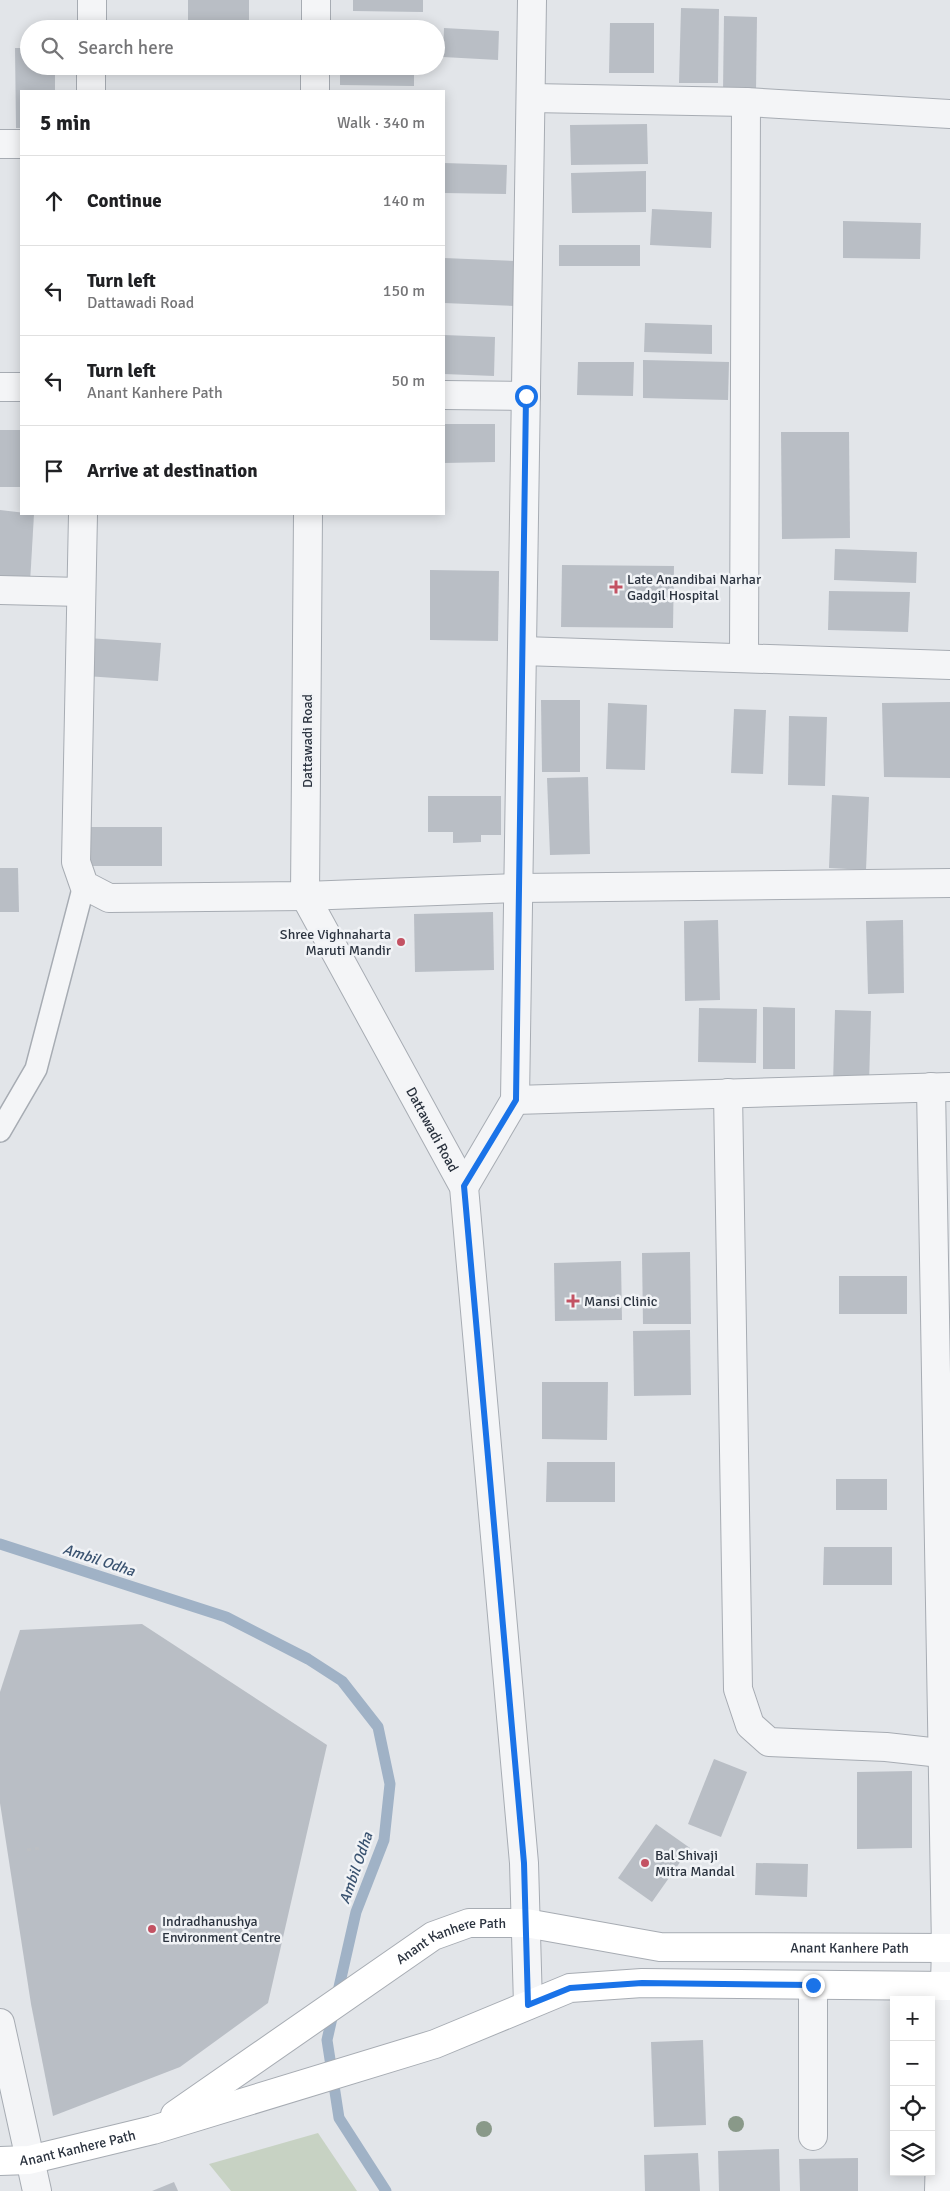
<!DOCTYPE html>
<meta charset="utf-8">
<style>
body{margin:0;font-family:Signika,sans-serif;background:#f6f6f6;color:#202124}
.controls{position:absolute;right:15px;bottom:15px;display:grid;overflow:hidden;border-radius:0px;box-shadow:0 2px 12px #0003}
.controls button{width:45px;height:45px;display:grid;place-items:center;padding:0;border:0;border-bottom:1px solid #e0e0e0;background:#fff;color:#202124;font:25px sans-serif}
.stop{position:absolute;width:15px;height:15px;margin:-11px;border:4px solid #1a73e8;border-radius:50%;background:#fff}
.stop.end{background:#1a73e8;border-color:#fff;box-shadow:0 1px 5px #0008}
.list{margin:0;padding:0;list-style:none}
h2{display:flex;justify-content:space-between;align-items:center;height:65px;margin:0;padding:0 20px;font-size:21px}
h2 small{font-size:16px;font-weight:400;color:#757577}
.list li{display:grid;grid-template-columns:32px 1fr auto;gap:15px;align-items:center;box-sizing:border-box;height:90px;padding:0 20px;border-top:1px solid #e0e0e0}
.list b{display:block;font-size:19px;white-space:nowrap}
.list p{margin:0;font-size:16px;white-space:nowrap;color:#757577}
.list em{font-size:16px;font-style:normal;color:#757577}
.icon{flex:none;width:28px;height:28px;fill:none;stroke:currentColor;stroke-width:2;stroke-linecap:round;stroke-linejoin:round}
.map{position:relative;flex:none;width:950px;height:2191px;overflow:hidden}
.search{position:absolute;background:#fff;box-shadow:0 2px 12px #0003;left:20px;top:20px;width:425px;height:55px;display:flex;align-items:center;gap:12px;box-sizing:border-box;padding:0 18px;border-radius:28px;color:#757577;font-size:19px}
.panel{position:absolute;background:#fff;box-shadow:0 2px 12px #0003;left:20px;top:90px;width:425px;height:425px;border-radius:0px}
.map>svg:first-child{display:block}
.green{fill:#c7d2c3}
.lines{fill:none;stroke-linecap:round;stroke-linejoin:round}
.stream{stroke:#a0b2c6;stroke-width:11}
.building{fill:#b9bec5}
.service-casing{stroke:#a7acb3;stroke-width:24}
.minor-casing{stroke:#a7acb3;stroke-width:30}
.tertiary-casing{stroke:#a7acb3;stroke-width:30}
.secondary-casing{stroke:#a7acb3;stroke-width:30}
.path{stroke:#bcbfc3;stroke-width:3;stroke-dasharray:4 4;stroke-linecap:butt}
.service{stroke:#f4f5f7;stroke-width:21}
.minor{stroke:#f4f5f7;stroke-width:28}
.tertiary{stroke:#f4f5f7;stroke-width:28}
.secondary{stroke:#fff;stroke-width:28}
.tree{fill:#899989}
.route{stroke:#1a73e8;stroke-width:6}
.poi-dot{fill:#c35263;stroke:#f1f3f6;stroke-width:2}
.labels{text-anchor:middle;stroke-width:5;stroke-linejoin:round;paint-order:stroke}
.poi-label{font-size:14px;fill:#2b333f;stroke:#f1f3f6;text-anchor:start}
.street-label{font-size:14px;fill:#2b333f;stroke:#f1f3f6}
.water-label{font-size:15px;font-style:italic;fill:#395270;stroke:#f1f3f6}
</style>
<div class="map">
<svg width="950" height="2191" viewBox="0 0 950 2191">
<rect width="100%" height="100%" fill="#e2e5e9"/>
<polygon class="green" points="318,2133 357,2191 231,2191 209,2164"/>
<g class="lines">
<polyline class="stream" points="0,1544 226,1617 308,1659 342,1681 378,1727 390,1784 384,1840 356,1912 327,2040 339,2118 386,2191"/>
</g>
<g class="building">
<rect x="188" y="0" width="61" height="29"/>
<polygon points="353,0 423,0 423,12 353,11"/>
<polygon points="681,8 719,9 718,83 679,83"/>
<polygon points="724,16 757,17 756,91 723,91"/>
<polygon points="610,23 654,23 654,73 609,73"/>
<polygon points="444,28 499,31 498,60 443,57"/>
<polygon points="15,48 29,48 29,66 55,66 55,91 21,91 21,128 16,128"/>
<polygon points="188,66 261,66 261,73 188,74"/>
<polygon points="340,66 414,66 414,86 340,85"/>
<polygon points="647,124 648,164 571,165 570,125"/>
<polygon points="444,163 507,165 506,194 444,193"/>
<polygon points="646,171 646,212 572,213 571,173"/>
<polygon points="652,209 712,212 711,248 650,245"/>
<polygon points="843,221 921,223 920,259 843,258"/>
<rect x="559" y="245" width="81" height="21"/>
<polygon points="444,258 517,261 515,306 444,303"/>
<polygon points="645,323 712,325 712,354 644,352"/>
<polygon points="444,335 495,337 494,376 444,374"/>
<polygon points="643,360 729,362 728,400 643,398"/>
<polygon points="578,362 634,362 633,396 577,395"/>
<polygon points="444,424 495,424 495,462 444,463"/>
<rect x="0" y="430" width="21" height="57"/>
<polygon points="781,432 849,432 850,538 782,539"/>
<polygon points="0,510 34,514 30,583 0,581"/>
<polygon points="835,549 917,552 916,583 834,580"/>
<polygon points="562,565 674,566 673,628 561,627"/>
<polygon points="430,570 499,571 498,641 430,640"/>
<polygon points="829,591 910,592 908,632 828,630"/>
<polygon points="88,638 161,643 158,681 86,676"/>
<polygon points="541,700 580,700 580,772 542,772"/>
<polygon points="950,702 950,778 884,777 882,703"/>
<polygon points="608,703 647,705 645,770 606,769"/>
<polygon points="734,709 766,710 763,774 731,773"/>
<polygon points="789,716 827,717 825,786 788,785"/>
<polygon points="588,777 590,854 550,855 547,778"/>
<polygon points="832,795 869,797 866,870 829,868"/>
<polygon points="428,796 501,796 501,835 481,835 481,842 453,843 453,832 428,832"/>
<rect x="87" y="827" width="75" height="39"/>
<polygon points="0,868 18,868 19,912 0,912"/>
<polygon points="493,912 494,970 415,972 414,914"/>
<polygon points="718,920 720,1000 685,1001 684,921"/>
<polygon points="903,920 904,993 868,994 866,921"/>
<polygon points="763,1007 795,1008 795,1069 763,1069"/>
<polygon points="699,1008 757,1009 756,1063 698,1062"/>
<polygon points="835,1010 871,1011 869,1085 833,1084"/>
<polygon points="690,1252 691,1324 643,1324 642,1253"/>
<polygon points="621,1261 622,1320 555,1321 554,1263"/>
<rect x="839" y="1276" width="68" height="38"/>
<polygon points="690,1330 691,1395 634,1396 633,1331"/>
<polygon points="542,1382 608,1382 607,1440 542,1439"/>
<polygon points="547,1462 615,1462 615,1502 546,1502"/>
<rect x="836" y="1479" width="51" height="31"/>
<polygon points="824,1547 892,1547 892,1585 823,1585"/>
<polygon points="142,1624 327,1745 268,2003 180,2067 53,2116 31,2004 0,1803 0,1692 20,1630"/>
<polygon points="714,1759 747,1772 721,1837 688,1824"/>
<polygon points="912,1771 912,1848 857,1849 857,1772"/>
<polygon points="656,1824 690,1848 652,1902 618,1878"/>
<polygon points="756,1863 808,1864 807,1897 755,1895"/>
<polygon points="703,2040 706,2125 654,2127 651,2042"/>
<polygon points="779,2149 780,2191 719,2191 718,2151"/>
<polygon points="698,2153 700,2191 645,2191 644,2155"/>
<polygon points="858,2158 858,2191 800,2191 799,2159"/>
<polygon points="174,2182 178,2191 152,2191"/>
</g>
<g class="lines">
<defs>
<polyline id="service" points="0,1131 36,1069 84,885"/>
<g id="minor">
<polyline points="92,29 92,0"/>
<polyline points="91,91 91,66"/>
<polyline points="531,98 746,102 950,114"/>
<polyline points="0,144 21,144"/>
<polyline points="0,387 21,387"/>
<polyline points="444,395 526,396"/>
<polyline points="83,514 76,862 84,885 109,898 305,896 519,888 950,883"/>
<polyline points="0,590 81,592"/>
<polyline points="523,651 950,665"/>
<polyline points="744,658 746,102"/>
<polyline points="931,1087 946,1948 939,2191"/>
<polyline points="728,1093 738,1689 750,1725 769,1742 886,1747 950,1754"/>
<polyline points="515,1100 949,1087"/>
<polyline points="464,1187 515,1100 532,0"/>
<polyline points="813,1985 813,2136"/>
<polyline points="0,2023 37,2191"/>
</g>
<g id="tertiary">
<polyline points="316,29 316,0"/>
<polyline points="315,91 315,66"/>
<path id="s1" d="M308,514L305,896L464,1187L524,1863L528,2005"/>
</g>
<g id="secondary">
<path id="s2" d="M175,2115L433,1936L469,1923H526L660,1947L950,1948"/>
<path id="s3" d="M0,2161L29,2160L153,2130L435,2044L570,1988L642,1983L950,1986"/>
</g>
</defs>
<use href="#service" class="service-casing"/>
<use href="#minor" class="minor-casing"/>
<use href="#tertiary" class="tertiary-casing"/>
<use href="#secondary" class="secondary-casing"/>
<polyline class="path" points="27,1850 40,1848"/>
<use href="#service" class="service"/>
<use href="#minor" class="minor"/>
<use href="#tertiary" class="tertiary"/>
<use href="#secondary" class="secondary"/>
</g>
<g class="tree">
<circle cx="736" cy="2124" r="8"/>
<circle cx="484" cy="2129" r="8"/>
</g>
<g class="lines">
<polyline class="route" points="526,396 516,1100 464,1186 524,1863 528,2005 570,1988 642,1983 813,1985"/>
</g>
<g class="poi-dot">
<path d="M613.5 579.5h5v5h5v5h-5v5h-5v-5h-5v-5h5z"/>
<circle cx="401" cy="942" r="5"/>
<path d="M570.5 1293.5h5v5h5v5h-5v5h-5v-5h-5v-5h5z"/>
<circle cx="645" cy="1863" r="5"/>
<circle cx="152" cy="1929" r="5"/>
</g>
<g class="labels">
<g class="poi-label">
<text x="627" y="584">Late Anandibai Narhar<tspan x="627" dy="16">Gadgil Hospital</tspan></text>
<text x="391" y="939" text-anchor="end">Shree Vighnaharta<tspan x="391" dy="16">Maruti Mandir</tspan></text>
<text x="584" y="1306">Mansi Clinic</text>
<text x="655" y="1860">Bal Shivaji<tspan x="655" dy="16">Mitra Mandal</tspan></text>
<text x="162" y="1926">Indradhanushya<tspan x="162" dy="16">Environment Centre</tspan></text>
</g>
<g class="street-label">
<text transform="translate(307 741) rotate(-90)" y="5">Dattawadi Road</text>
<text dy="5" stroke="none"><textPath href="#s1" startOffset="648">Dattawadi Road</textPath></text>
<text dy="5" stroke="none"><textPath href="#s2" startOffset="330">Anant Kanhere Path</textPath></text>
<text dy="5" stroke="none"><textPath href="#s2" startOffset="735">Anant Kanhere Path</textPath></text>
<text dy="5" stroke="none"><textPath href="#s3" startOffset="79">Anant Kanhere Path</textPath></text>
</g>
<g class="water-label">
<text transform="translate(99 1560) rotate(18)" y="5">Ambil Odha</text>
<text transform="translate(356 1868) rotate(-71)" y="5">Ambil Odha</text>
</g>
</g>
</svg>
<div class="controls">
<button>+</button>
<button>−</button>
<button><svg class="icon" aria-label="locate" viewBox="0 0 24 24"><circle cx="12" cy="12" r="6"/><path d="M12 2v4M12 18v4M2 12h4M18 12h4"/></svg></button>
<button><svg class="icon" aria-label="layers" viewBox="0 0 24 24"><path d="M12 4l9 5-9 5-9-5zM3 14l9 5 9-5"/></svg></button>
</div>
<div class="stop" style="left:526px;top:396px"></div>
<div class="stop end" style="left:813px;top:1985px"></div>
<div class="search"><svg class="icon" aria-label="search" viewBox="0 0 24 24"><circle cx="10" cy="10" r="6"/><path d="M15 15l6 6"/></svg>Search here</div>
<section class="panel">
<h2>5 min<small>Walk · 340 m</small></h2>
<ul class="list">
<li><svg class="icon" aria-label="ahead" viewBox="0 0 24 24"><path d="M12 20V5M6 11l6-6 6 6"/></svg><div><b>Continue</b></div><em>140 m</em></li>
<li><svg class="icon" aria-label="left" viewBox="0 0 24 24"><path d="M17 20v-9H6M10 6l-5 5 5 5"/></svg><div><b>Turn left</b><p>Dattawadi Road</p></div><em>150 m</em></li>
<li><svg class="icon" aria-label="left" viewBox="0 0 24 24"><path d="M17 20v-9H6M10 6l-5 5 5 5"/></svg><div><b>Turn left</b><p>Anant Kanhere Path</p></div><em>50 m</em></li>
<li><svg class="icon" aria-label="arrive" viewBox="0 0 24 24"><path d="M6 21V4h12l-3 4 3 4H6"/></svg><div><b>Arrive at destination</b></div></li>
</ul>
</section>
</div>
